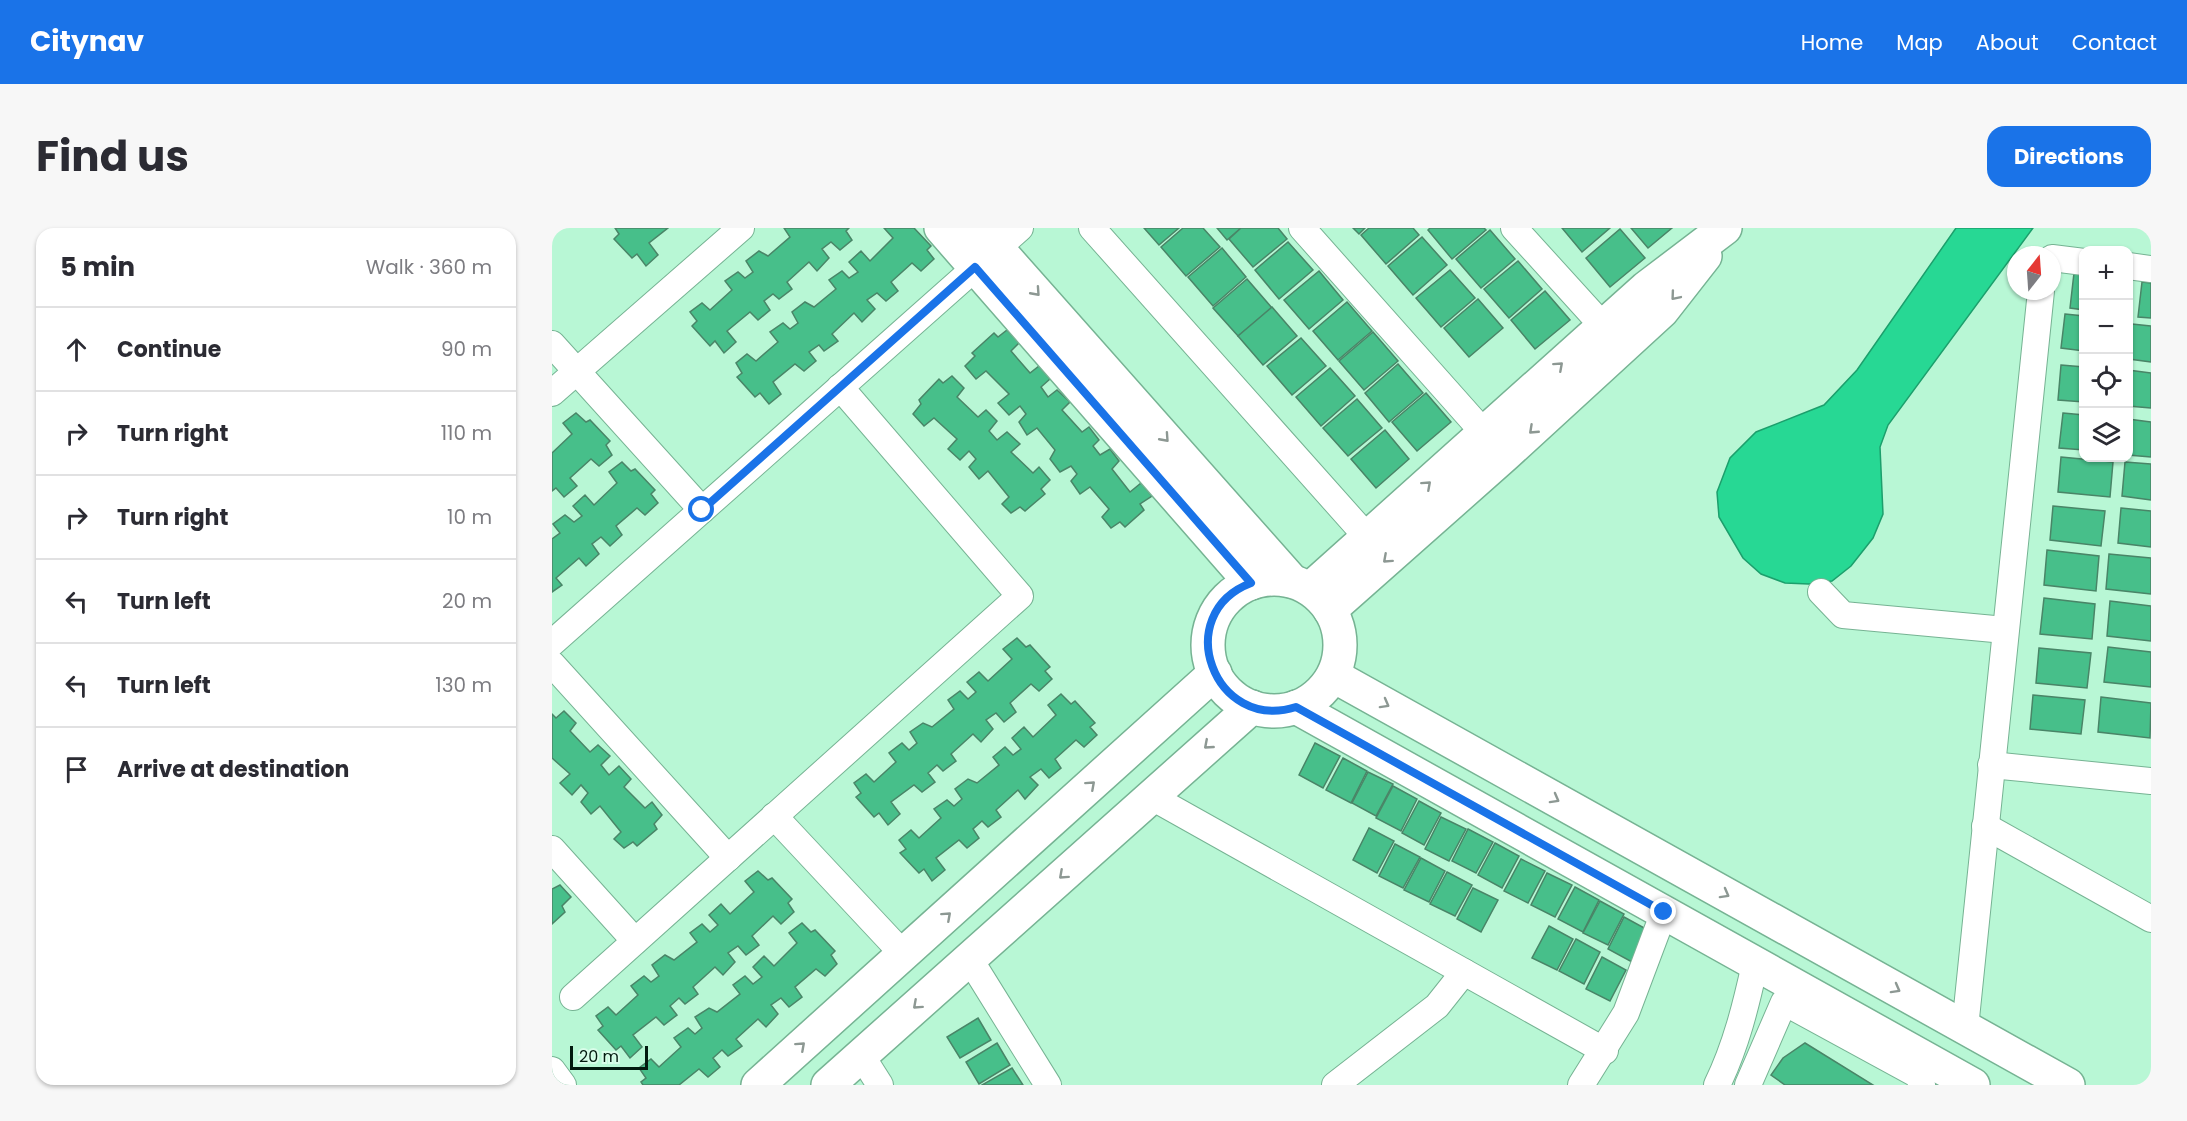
<!DOCTYPE html>
<meta charset="utf-8">
<style>
body{margin:0;font-family:Poppins,sans-serif;background:#f7f7f7;color:#2b2b33}
.controls{position:absolute;right:18px;top:18px;display:grid;overflow:hidden;border-radius:12px;box-shadow:0 2px 4px #0004}
.controls button{width:54px;height:54px;display:grid;place-items:center;padding:0;border:0;border-bottom:2px solid #e1e1e2;background:#fff;color:#2b2b33;font:30px sans-serif}
.compass{position:absolute;left:1455px;top:18px;width:54px;height:54px;border-radius:50%;background:#fff;box-shadow:0 2px 4px #0004;rotate:17deg}
.scale{position:absolute;left:18px;bottom:15px;width:78px;box-sizing:border-box;padding-left:6px;border:3px solid #021a0f;border-top:0;font-size:16px;line-height:21px;white-space:nowrap;color:#021a0f;-webkit-text-stroke:4px #d8fde9;paint-order:stroke}
.stop{position:absolute;width:18px;height:18px;margin:-14px;border:4px solid #1a73e8;border-radius:50%;background:#fff}
.stop.end{background:#1a73e8;border-color:#fff;box-shadow:0 2px 6px #0008}
.list{margin:0;padding:0;list-style:none}
h2{display:flex;justify-content:space-between;align-items:center;height:78px;margin:0;padding:0 24px;font-size:26px}
h2 small{font-size:20px;font-weight:400;color:#7c7c81}
.list li{display:grid;grid-template-columns:39px 1fr auto;gap:18px;align-items:center;box-sizing:border-box;height:84px;padding:0 24px;border-top:2px solid #e1e1e2}
.list b{display:block;font-size:22px;white-space:nowrap}
.list em{font-size:20px;font-style:normal;color:#7c7c81}
.icon{flex:none;width:33px;height:33px;fill:none;stroke:currentColor;stroke-width:2;stroke-linecap:round;stroke-linejoin:round}
.map{position:relative;flex:none;width:1599px;height:857px;overflow:hidden;border-radius:18px}
header{display:flex;align-items:center;gap:36px;box-sizing:border-box;height:84px;padding:0 30px;background:#1a73e8;color:#fff}
header strong{font-size:28px}
nav{display:flex;gap:33px;margin-inline-start:auto;font-size:21px}
.intro{display:flex;align-items:center;justify-content:space-between;box-sizing:border-box;height:144px;padding:0 36px}
h1{margin:0;font-size:42px}
.button{padding:15px 27px;border-radius:18px;background:#1a73e8;color:#fff;font-size:21px;font-weight:700}
main{display:flex;gap:36px;padding:0 36px}
aside{flex:1;background:#fff;border-radius:18px;box-shadow:0 2px 4px #0004}
.map>svg:first-child{display:block}
.water{fill:#27d894;stroke:#1c9f6c;stroke-width:1.5}
.building{fill:#47bf8a;stroke:#498567;stroke-width:1.5}
.lines{fill:none;stroke-linecap:round;stroke-linejoin:round}
.street-casing{stroke:#76b393;stroke-width:28}
.secondary-casing{stroke:#76b393;stroke-width:36}
.street{stroke:#fff;stroke-width:26}
.secondary{stroke:#fff;stroke-width:33}
.oneway{stroke:#8d9893}
.route{stroke:#1a73e8;stroke-width:8}
</style>
<header>
<strong>Citynav</strong>
<nav><a>Home</a><a>Map</a><a>About</a><a>Contact</a></nav>
</header>
<div class="intro"><h1>Find us</h1><a class="button">Directions</a></div>
<main>
<aside>
<h2>5 min<small>Walk · 360 m</small></h2>
<ul class="list">
<li><svg class="icon" aria-label="ahead" viewBox="0 0 24 24"><path d="M12 20V5M6 11l6-6 6 6"/></svg><div><b>Continue</b></div><em>90 m</em></li>
<li><svg class="icon" aria-label="right" viewBox="0 0 24 24"><path d="M7 20v-9h11M14 6l5 5-5 5"/></svg><div><b>Turn right</b></div><em>110 m</em></li>
<li><svg class="icon" aria-label="right" viewBox="0 0 24 24"><path d="M7 20v-9h11M14 6l5 5-5 5"/></svg><div><b>Turn right</b></div><em>10 m</em></li>
<li><svg class="icon" aria-label="left" viewBox="0 0 24 24"><path d="M17 20v-9H6M10 6l-5 5 5 5"/></svg><div><b>Turn left</b></div><em>20 m</em></li>
<li><svg class="icon" aria-label="left" viewBox="0 0 24 24"><path d="M17 20v-9H6M10 6l-5 5 5 5"/></svg><div><b>Turn left</b></div><em>130 m</em></li>
<li><svg class="icon" aria-label="arrive" viewBox="0 0 24 24"><path d="M6 21V4h12l-3 4 3 4H6"/></svg><div><b>Arrive at destination</b></div></li>
</ul>
</aside>
<div class="map">
<svg width="1599" height="857" viewBox="0 0 1599 857">
<rect width="100%" height="100%" fill="#b8f7d5"/>
<polygon class="water" points="1404,0 1481,0 1336,197 1328,219 1331,286 1321,310 1299,338 1280,353 1257,356 1233,355 1209,346 1191,330 1167,289 1165,264 1178,230 1204,204 1272,177 1305,142"/>
<g class="building">
<polygon points="63,0 116,0 97,15 106,27 94,38 85,26 80,30 62,11 67,6"/>
<polygon points="232,0 297,0 294,3 300,12 288,22 279,14 270,21 277,30 265,43 257,34 235,54 240,61 227,71 221,66 212,73 218,82 206,92 198,84 175,103 184,114 172,125 163,113 158,118 140,98 145,93 138,84 150,75 158,82 180,62 173,53 186,44 193,50 201,44 194,33 207,23 216,28 238,9"/>
<polygon points="332,0 362,0 379,18 375,22 382,31 369,43 360,35 339,54 346,63 334,73 325,65 315,72 323,81 310,94 302,85 280,106 286,113 272,123 267,117 257,124 264,133 252,143 243,136 221,154 229,166 217,176 208,165 203,169 185,149 190,145 184,135 195,126 204,133 226,114 218,104 231,95 238,101 246,95 240,84 253,74 262,79 284,61 277,52 290,43 297,50 306,44 297,34 309,23 318,33 341,10"/>
<polygon points="592,0 627,0 607,17"/>
<polygon points="631,0 651,0 668,19 634,48 609,19"/>
<polygon points="665,0 689,0 675,12"/>
<polygon points="689,0 726,0 735,11 701,39 677,11"/>
<polygon points="801,0 813,0 807,6"/>
<polygon points="817,0 861,0 867,7 834,36 809,7"/>
<polygon points="878,0 932,0 934,2 900,31 876,2"/>
<polygon points="1010,0 1058,0 1030,24"/>
<polygon points="1079,0 1120,0 1096,20"/>
<polygon points="1068,1 1093,30 1058,59 1034,30"/>
<polygon points="938,2 963,31 929,60 904,31"/>
<polygon points="870,9 895,37 861,67 836,38"/>
<polygon points="736,14 761,42 727,71 703,42"/>
<polygon points="670,20 694,49 661,78 636,49"/>
<polygon points="966,33 990,61 957,90 932,61"/>
<polygon points="898,42 923,70 889,99 864,70"/>
<polygon points="767,43 791,72 757,101 732,72"/>
<polygon points="1522,45 1532,46 1532,82 1518,80"/>
<polygon points="695,51 720,80 686,108 661,80"/>
<polygon points="1590,54 1599,55 1599,90 1586,89"/>
<polygon points="993,63 1018,92 983,121 959,92"/>
<polygon points="926,71 951,100 917,129 892,100"/>
<polygon points="795,74 820,103 786,132 761,103"/>
<polygon points="720,79 745,108 711,137 686,108"/>
<polygon points="1513,86 1532,88 1532,123 1509,120"/>
<polygon points="1580,96 1599,98 1599,134 1577,131"/>
<polygon points="455,102 467,115 459,123 478,145 487,138 498,151 489,159 496,169 505,162 518,174 510,182 530,204 537,199 547,212 541,218 548,227 558,221 567,233 560,241 578,264 589,255 600,268 588,276 592,282 573,299 568,294 559,300 550,289 557,281 538,259 528,266 519,253 525,246 519,238 508,244 498,231 503,222 485,200 475,207 467,194 474,186 468,178 457,187 446,175 457,166 434,143 424,151 413,138 423,128 420,125 442,105 446,109"/>
<polygon points="821,104 846,133 812,162 787,133"/>
<polygon points="749,110 774,138 740,167 715,138"/>
<polygon points="846,136 871,165 837,194 813,165"/>
<polygon points="1509,137 1532,139 1532,174 1506,172"/>
<polygon points="778,140 803,168 769,198 744,169"/>
<polygon points="1576,142 1599,145 1599,180 1576,178"/>
<polygon points="400,148 412,160 405,169 426,189 434,182 445,193 437,203 445,212 455,204 468,216 459,224 481,245 487,239 498,252 489,261 493,266 473,283 468,279 459,285 450,276 457,269 436,243 427,251 417,239 424,231 417,223 408,232 396,221 405,211 382,190 372,198 361,186 369,176 367,172 387,151 391,155"/>
<polygon points="874,165 899,194 865,223 840,194"/>
<polygon points="805,171 830,200 796,228 771,200"/>
<polygon points="24,185 34,194 38,192 58,213 54,217 60,227 47,238 39,231 18,250 25,258 12,269 4,260 0,263 0,225 20,206 11,195"/>
<polygon points="1511,185 1532,187 1532,222 1507,220"/>
<polygon points="1576,191 1599,194 1599,229 1576,227"/>
<polygon points="833,202 857,231 824,260 799,231"/>
<polygon points="1509,229 1561,234 1558,269 1506,264"/>
<polygon points="70,234 79,243 83,241 103,262 99,266 106,275 93,287 85,280 64,298 70,307 58,318 49,309 40,316 47,326 34,338 27,330 4,350 10,357 0,364 0,311 8,305 1,296 13,287 22,294 30,288 21,278 33,267 42,277 65,255 57,244"/>
<polygon points="1573,234 1599,236 1599,272 1570,268"/>
<polygon points="1501,278 1553,283 1549,318 1498,312"/>
<polygon points="1569,280 1599,283 1599,319 1566,315"/>
<polygon points="1495,322 1547,328 1544,363 1492,357"/>
<polygon points="1557,326 1599,330 1599,366 1554,361"/>
<polygon points="1492,370 1543,376 1540,411 1488,406"/>
<polygon points="1558,373 1599,378 1599,413 1555,408"/>
<polygon points="465,410 474,419 478,417 498,439 493,443 500,451 487,463 479,456 458,475 464,484 452,494 444,485 434,492 441,501 429,514 421,506 399,526 404,533 391,543 385,537 376,545 383,554 370,564 362,557 339,574 348,586 336,597 327,585 322,589 304,569 309,565 302,555 314,546 322,554 344,534 337,525 350,515 357,522 365,515 358,504 371,495 380,499 402,481 396,472 408,463 416,471 424,464 415,454 427,444 436,453 460,431 451,421"/>
<polygon points="1556,419 1599,424 1599,459 1552,454"/>
<polygon points="1487,420 1539,425 1535,460 1484,455"/>
<polygon points="509,466 519,476 523,473 543,495 538,499 545,507 532,519 524,512 503,531 509,540 497,550 489,541 478,549 486,557 473,571 466,562 444,582 449,589 436,599 430,593 421,601 427,610 415,620 407,612 384,630 393,642 380,653 372,641 367,645 348,625 354,621 347,612 359,602 367,610 389,590 382,581 395,572 402,578 410,571 403,561 416,551 425,555 447,537 441,529 453,519 461,527 469,521 460,510 472,499 481,509 504,487 496,477"/>
<polygon points="1481,467 1533,472 1529,506 1478,501"/>
<polygon points="1549,469 1599,475 1598,510 1546,504"/>
<polygon points="12,483 24,495 18,503 38,524 46,517 58,528 49,537 57,547 67,538 79,551 72,559 93,580 100,574 110,587 102,596 105,601 85,618 81,614 72,620 62,611 69,604 48,578 39,586 29,574 36,565 29,557 20,567 8,555 18,546 0,530 0,486 4,490"/>
<polygon points="763,515 788,528 771,560 747,547"/>
<polygon points="791,530 815,543 799,575 774,562"/>
<polygon points="816,544 841,556 824,588 800,575"/>
<polygon points="841,558 865,571 849,603 824,590"/>
<polygon points="867,573 889,585 872,617 850,605"/>
<polygon points="889,589 914,601 897,633 873,621"/>
<polygon points="817,600 842,613 825,645 801,632"/>
<polygon points="916,601 941,614 924,645 900,633"/>
<polygon points="943,615 967,628 950,660 926,647"/>
<polygon points="843,616 868,629 851,660 827,648"/>
<polygon points="869,630 893,643 877,674 852,662"/>
<polygon points="969,631 993,643 976,675 952,663"/>
<polygon points="206,643 216,652 220,650 240,671 236,675 242,684 229,696 221,688 200,708 207,717 194,727 186,718 176,725 183,734 171,747 163,739 141,759 146,766 133,776 127,770 118,778 125,787 112,797 104,789 81,807 90,819 78,830 69,818 64,822 46,802 51,798 44,788 56,779 64,787 86,767 79,758 92,748 99,754 107,748 100,737 113,727 122,732 145,714 138,705 150,696 158,704 166,697 157,687 169,676 178,686 202,664 193,653"/>
<polygon points="895,644 920,657 903,688 878,676"/>
<polygon points="995,645 1020,657 1003,689 979,677"/>
<polygon points="8,657 19,669 10,678 13,684 0,696 0,661"/>
<polygon points="1023,659 1047,672 1031,704 1006,691"/>
<polygon points="921,660 946,672 929,704 905,691"/>
<polygon points="1048,673 1072,686 1056,717 1031,705"/>
<polygon points="1072,689 1096,702 1080,734 1056,721"/>
<polygon points="250,695 259,704 263,702 283,723 279,727 285,736 273,748 264,741 243,759 250,769 237,779 229,770 219,777 226,786 214,799 206,791 184,811 190,818 176,828 170,822 161,830 168,839 156,849 147,841 127,857 91,857 89,854 94,850 87,840 99,831 107,839 129,819 122,810 136,800 143,806 150,800 143,789 157,780 165,784 188,766 181,757 193,748 201,756 210,749 201,739 212,728 222,738 245,715 237,705"/>
<polygon points="997,698 1021,711 1005,742 980,730"/>
<polygon points="1024,711 1048,724 1032,756 1007,743"/>
<polygon points="1050,729 1074,742 1058,773 1034,761"/>
<polygon points="426,790 439,812 408,830 395,809"/>
<polygon points="445,815 458,837 427,856 414,834"/>
<polygon points="1253,815 1321,857 1233,857 1219,847 1231,830"/>
<polygon points="460,840 471,857 430,857"/>
</g>
<g class="lines">
<defs>
<g id="street">
<polyline points="540,0 816,310"/>
<polyline points="750,0 933,206"/>
<polyline points="962,0 1051,98"/>
<polyline points="1500,30 1532,34"/>
<polyline points="1576,38 1599,41"/>
<polyline points="0,116 150,282"/>
<polyline points="0,165 189,0"/>
<polyline points="1269,364 1291,387 1453,402"/>
<polyline points="0,415 468,0"/>
<polyline points="0,436 176,630"/>
<polyline points="1439,537 1599,553"/>
<polyline points="598,568 1053,823"/>
<polyline points="222,588 352,727"/>
<polyline points="1433,598 1599,691"/>
<polyline points="0,621 83,713"/>
<polyline points="417,730 496,857"/>
<polyline points="21,769 468,368 288,159"/>
<polyline points="1413,800 1489,63"/>
<polyline points="309,827 328,857"/>
<polyline points="0,842 11,857"/>
<polyline points="783,857 885,778 912,744"/>
<polyline points="1029,857 1074,785 1112,684"/>
<path d="M1165,857C1184,818 1194,777 1203,736"/>
<polyline points="1196,857 1232,774 1366,847 1370,857"/>
</g>
<g id="secondary">
<polyline points="389,0 699,355"/>
<polyline points="427,0 740,353"/>
<circle cx="722" cy="417" r="66"/>
<polyline points="758,361 1094,60 1173,0"/>
<polyline points="778,382 953,227 1110,83 1153,28"/>
<polyline points="782,448 1516,857"/>
<polyline points="744,479 1421,857"/>
<polyline points="206,857 663,445"/>
<polyline points="276,857 700,479"/>
</g>
</defs>
<use href="#street" class="street-casing"/>
<use href="#secondary" class="secondary-casing"/>
<use href="#street" class="street"/>
<use href="#secondary" class="secondary"/>
</g>
<defs><path id="oneway-chevron" d="M-2-3.5L2.5 0L-2 3.5" fill="none" stroke-width="1.6" stroke-linecap="round" stroke-linejoin="round" transform="scale(1.5)"/></defs>
<g class="oneway">
<use href="#oneway-chevron" transform="translate(484 64) rotate(48)"/>
<use href="#oneway-chevron" transform="translate(1123 68) rotate(130)"/>
<use href="#oneway-chevron" transform="translate(1007 138) rotate(-42)"/>
<use href="#oneway-chevron" transform="translate(981 202) rotate(137)"/>
<use href="#oneway-chevron" transform="translate(613 210) rotate(48)"/>
<use href="#oneway-chevron" transform="translate(875 257) rotate(-42)"/>
<use href="#oneway-chevron" transform="translate(835 331) rotate(138)"/>
<use href="#oneway-chevron" transform="translate(833 476) rotate(29)"/>
<use href="#oneway-chevron" transform="translate(656 517) rotate(139)"/>
<use href="#oneway-chevron" transform="translate(539 557) rotate(-42)"/>
<use href="#oneway-chevron" transform="translate(1003 571) rotate(29)"/>
<use href="#oneway-chevron" transform="translate(511 647) rotate(138)"/>
<use href="#oneway-chevron" transform="translate(1173 666) rotate(29)"/>
<use href="#oneway-chevron" transform="translate(395 688) rotate(-42)"/>
<use href="#oneway-chevron" transform="translate(1344 761) rotate(29)"/>
<use href="#oneway-chevron" transform="translate(365 777) rotate(138)"/>
<use href="#oneway-chevron" transform="translate(249 818) rotate(-42)"/>
</g>
<g class="lines">
<path class="route" d="M150,282L423,39L699,355C618,386 662,505 744,479L1112,684"/>
</g>
</svg>
<div class="controls">
<button>+</button>
<button>−</button>
<button><svg class="icon" aria-label="locate" viewBox="0 0 24 24"><circle cx="12" cy="12" r="6"/><path d="M12 2v4M12 18v4M2 12h4M18 12h4"/></svg></button>
<button><svg class="icon" aria-label="layers" viewBox="0 0 24 24"><path d="M12 4l9 5-9 5-9-5zM3 14l9 5 9-5"/></svg></button>
</div>
<svg class="compass" viewBox="-18 -18 36 36"><path d="M0-13l5 13h-10z" fill="#e53935"/><path d="M0 13l5-13h-10z" fill="#7c7c81"/></svg>
<div class="scale">20 m</div>
<div class="stop" style="left:150px;top:282px"></div>
<div class="stop end" style="left:1112px;top:684px"></div>
</div>
</main>
